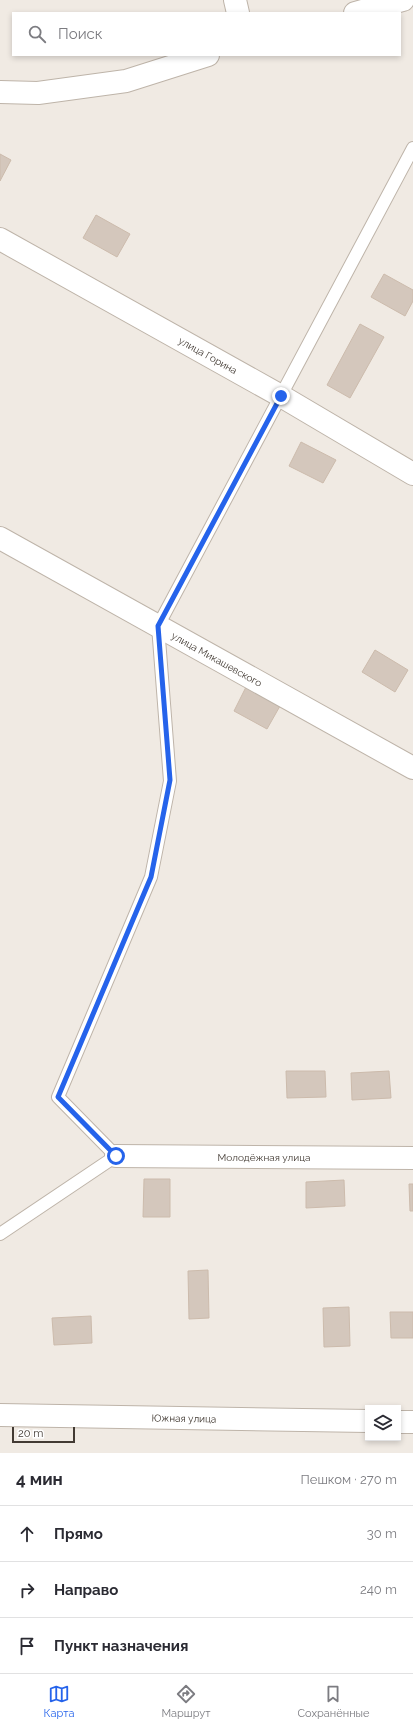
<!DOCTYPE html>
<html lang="ru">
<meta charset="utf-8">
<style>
body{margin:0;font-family:Raleway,sans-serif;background:#f7f7f7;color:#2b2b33}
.controls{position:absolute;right:12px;bottom:12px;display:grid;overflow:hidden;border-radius:0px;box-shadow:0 2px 6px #0003}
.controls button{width:36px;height:36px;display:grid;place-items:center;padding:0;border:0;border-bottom:1px solid #e1e1e2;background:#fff;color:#2b2b33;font:20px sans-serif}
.scale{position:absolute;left:12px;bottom:10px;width:63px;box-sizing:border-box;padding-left:4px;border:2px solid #423a33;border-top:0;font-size:11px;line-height:14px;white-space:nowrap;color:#423a33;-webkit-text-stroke:3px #fff;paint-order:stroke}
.stop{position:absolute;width:12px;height:12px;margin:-9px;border:3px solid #2563eb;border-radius:50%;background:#fff}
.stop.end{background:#2563eb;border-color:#fff;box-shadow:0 1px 4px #0008}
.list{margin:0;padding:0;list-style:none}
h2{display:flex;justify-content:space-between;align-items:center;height:52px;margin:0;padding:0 16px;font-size:17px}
h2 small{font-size:13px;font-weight:400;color:#7c7c81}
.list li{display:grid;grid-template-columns:26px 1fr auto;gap:12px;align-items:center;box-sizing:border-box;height:56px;padding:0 16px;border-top:1px solid #e1e1e2}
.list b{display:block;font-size:15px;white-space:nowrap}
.list em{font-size:13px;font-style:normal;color:#7c7c81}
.icon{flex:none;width:22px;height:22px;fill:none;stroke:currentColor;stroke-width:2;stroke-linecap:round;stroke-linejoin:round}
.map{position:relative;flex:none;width:413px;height:1453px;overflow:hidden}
.search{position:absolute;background:#fff;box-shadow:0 2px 6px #0003;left:12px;right:12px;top:12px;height:44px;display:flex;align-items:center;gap:10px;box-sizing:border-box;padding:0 14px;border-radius:0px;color:#7c7c81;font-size:15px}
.sheet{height:220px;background:#fff}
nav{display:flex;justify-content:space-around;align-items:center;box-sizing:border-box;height:56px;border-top:1px solid #e1e1e2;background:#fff;font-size:11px;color:#7c7c81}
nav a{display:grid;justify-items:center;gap:2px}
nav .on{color:#2563eb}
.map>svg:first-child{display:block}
.building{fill:#d4c7bc;stroke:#ccbbac}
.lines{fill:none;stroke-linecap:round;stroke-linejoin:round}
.service-casing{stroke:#beb4a9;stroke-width:14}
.minor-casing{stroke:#beb4a9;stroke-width:24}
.service{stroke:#fff;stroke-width:12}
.minor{stroke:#fff;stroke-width:22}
.route{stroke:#2563eb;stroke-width:5}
.labels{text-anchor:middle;stroke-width:4;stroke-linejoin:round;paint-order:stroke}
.street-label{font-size:10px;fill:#423a33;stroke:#fff}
</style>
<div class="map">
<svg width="413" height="1453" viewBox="0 0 413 1453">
<rect width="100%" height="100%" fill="#f0eae3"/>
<g class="building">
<polygon points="0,154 11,160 0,181"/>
<polygon points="96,215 130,234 117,257 83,238"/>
<polygon points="384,274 413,290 413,301 405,316 371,297"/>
<polygon points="360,324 384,337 350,398 327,385"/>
<polygon points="301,442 336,460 323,483 289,466"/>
<polygon points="375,650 408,670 395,692 362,672"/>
<polygon points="246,687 280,706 267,729 234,711"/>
<polygon points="286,1071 325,1071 326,1097 287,1098"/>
<polygon points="389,1071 391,1098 352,1100 351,1073"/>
<polygon points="144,1179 170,1179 170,1217 143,1217"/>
<polygon points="344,1180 345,1206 306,1208 306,1182"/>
<polygon points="409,1184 413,1184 413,1211 410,1211"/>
<polygon points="208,1270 209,1318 189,1319 188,1271"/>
<polygon points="349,1307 350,1346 324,1347 323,1308"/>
<polygon points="390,1312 413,1312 413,1338 391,1338"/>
<polygon points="91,1316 92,1343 54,1345 52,1318"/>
</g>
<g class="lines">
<defs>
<polyline id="service" points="0,1234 116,1156 58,1097 151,877 170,781 158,626 413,148"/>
<g id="minor">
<polyline points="235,0 238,13"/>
<polyline points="355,13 403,0"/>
<polyline points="0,92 38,93 126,81 208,55"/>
<polyline points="0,239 281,396 413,474"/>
<polyline points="0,538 413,768"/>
<polyline points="116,1156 413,1158"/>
<polyline points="0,1415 368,1421"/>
<polyline points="398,1422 413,1422"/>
</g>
</defs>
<use href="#service" class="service-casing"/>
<use href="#minor" class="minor-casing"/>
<use href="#service" class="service"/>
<use href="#minor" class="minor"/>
</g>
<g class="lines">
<polyline class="route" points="116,1156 58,1097 151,877 170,780 158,626 281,396"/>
</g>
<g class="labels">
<g class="street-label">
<text transform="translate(208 355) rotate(29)" y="4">улица Горина</text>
<text transform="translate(217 659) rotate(29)" y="4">улица Микашевского</text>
<text x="264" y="1161">Молодёжная улица</text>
<text transform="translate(184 1418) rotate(1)" y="4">Южная улица</text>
</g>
</g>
</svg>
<div class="controls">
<button><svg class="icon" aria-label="layers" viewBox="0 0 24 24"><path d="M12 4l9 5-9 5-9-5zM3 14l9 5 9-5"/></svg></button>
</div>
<div class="scale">20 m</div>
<div class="stop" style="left:116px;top:1156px"></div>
<div class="stop end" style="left:281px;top:396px"></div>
<div class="search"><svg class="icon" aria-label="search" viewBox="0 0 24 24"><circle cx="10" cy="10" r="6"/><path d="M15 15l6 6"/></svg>Поиск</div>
</div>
<section class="sheet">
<h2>4 мин<small>Пешком · 270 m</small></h2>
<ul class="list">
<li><svg class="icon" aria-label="ahead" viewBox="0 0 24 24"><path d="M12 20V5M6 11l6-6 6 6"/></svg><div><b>Прямо</b></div><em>30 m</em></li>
<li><svg class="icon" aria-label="right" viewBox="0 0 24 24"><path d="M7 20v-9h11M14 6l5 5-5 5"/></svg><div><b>Направо</b></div><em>240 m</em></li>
<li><svg class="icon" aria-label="arrive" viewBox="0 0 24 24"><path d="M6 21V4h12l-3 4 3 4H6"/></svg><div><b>Пункт назначения</b></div></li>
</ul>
</section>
<nav>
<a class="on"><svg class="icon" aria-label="map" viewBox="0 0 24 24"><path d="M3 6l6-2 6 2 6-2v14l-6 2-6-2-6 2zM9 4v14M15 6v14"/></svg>Карта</a>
<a><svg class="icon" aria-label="directions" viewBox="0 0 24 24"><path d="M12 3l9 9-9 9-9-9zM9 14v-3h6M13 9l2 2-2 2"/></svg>Маршрут</a>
<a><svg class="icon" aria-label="saved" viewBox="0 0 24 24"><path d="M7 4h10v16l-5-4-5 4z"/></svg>Сохранённые</a>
</nav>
